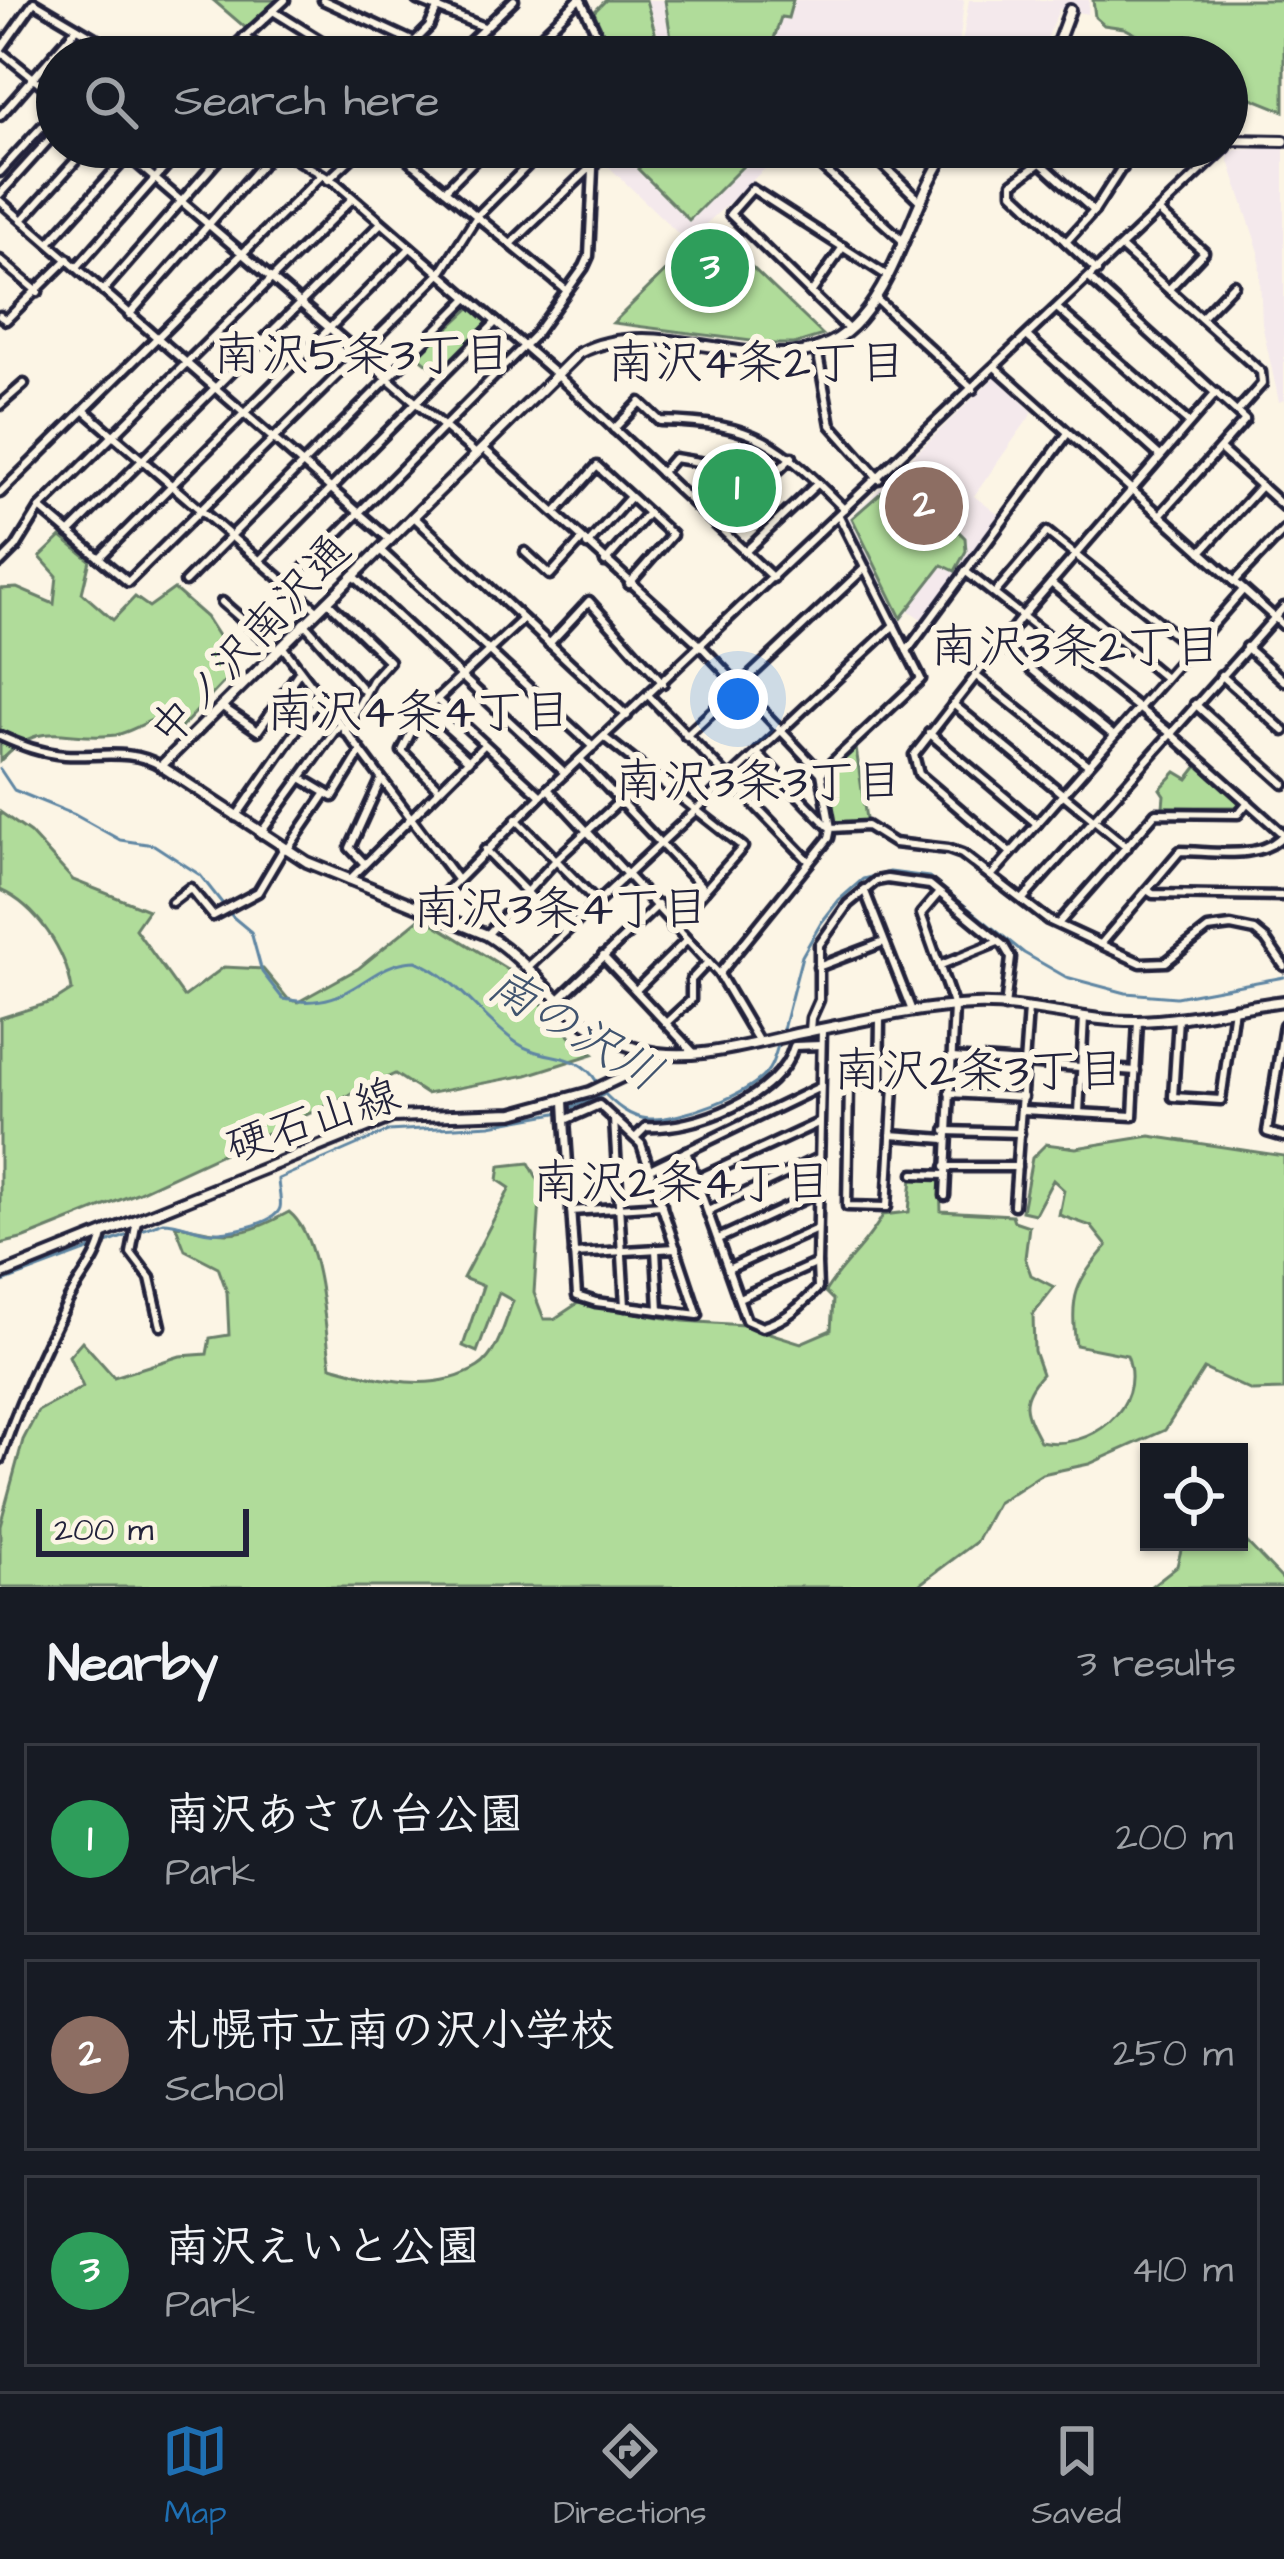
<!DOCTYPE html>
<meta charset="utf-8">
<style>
body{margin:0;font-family:"Architects Daughter","Klee One",sans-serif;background:#20242c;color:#f1f3f6}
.controls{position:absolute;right:36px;bottom:36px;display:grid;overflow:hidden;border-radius:0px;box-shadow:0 3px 9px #0004}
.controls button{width:108px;height:108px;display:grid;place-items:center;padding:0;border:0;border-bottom:3px solid #363941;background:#171b24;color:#f1f3f6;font:60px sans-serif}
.scale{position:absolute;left:36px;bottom:30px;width:213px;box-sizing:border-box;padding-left:12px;border:6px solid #22223b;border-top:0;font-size:33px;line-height:42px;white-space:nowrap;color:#22223b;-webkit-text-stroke:9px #fcf5e5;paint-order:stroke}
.you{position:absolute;left:738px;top:699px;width:42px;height:42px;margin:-30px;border:9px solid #fff;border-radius:50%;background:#1a73e8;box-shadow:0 0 0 18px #1a73e833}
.badge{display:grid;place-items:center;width:78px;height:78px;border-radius:50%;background:#1f6fb2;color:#fff;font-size:39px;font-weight:700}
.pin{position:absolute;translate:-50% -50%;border:6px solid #fff;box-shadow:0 3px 12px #0006}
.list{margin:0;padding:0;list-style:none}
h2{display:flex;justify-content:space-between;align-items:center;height:156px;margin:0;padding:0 48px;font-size:51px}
h2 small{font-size:39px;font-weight:400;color:#9ea1a6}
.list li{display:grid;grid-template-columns:78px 1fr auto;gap:36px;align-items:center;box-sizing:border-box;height:192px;margin:0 24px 24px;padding:0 24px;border:3px solid #363941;border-radius:0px}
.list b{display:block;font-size:45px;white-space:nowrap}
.list p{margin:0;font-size:39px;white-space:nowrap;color:#9ea1a6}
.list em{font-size:39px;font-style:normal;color:#9ea1a6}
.icon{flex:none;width:66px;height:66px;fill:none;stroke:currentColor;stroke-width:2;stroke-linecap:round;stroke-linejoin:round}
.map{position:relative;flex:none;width:1284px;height:1587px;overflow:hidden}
.search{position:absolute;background:#171b24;box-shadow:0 3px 9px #0004;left:36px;right:36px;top:36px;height:132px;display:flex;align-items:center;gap:30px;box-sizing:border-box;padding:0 42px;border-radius:66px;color:#9ea1a6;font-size:45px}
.sheet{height:804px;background:#171b24}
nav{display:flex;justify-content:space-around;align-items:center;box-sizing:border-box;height:168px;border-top:3px solid #363941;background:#171b24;font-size:33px;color:#9ea1a6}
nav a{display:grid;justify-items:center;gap:6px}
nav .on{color:#1f6fb2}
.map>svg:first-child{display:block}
.built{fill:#f4e9ec}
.green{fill:#b0dc9a;stroke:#697f6a;stroke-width:3}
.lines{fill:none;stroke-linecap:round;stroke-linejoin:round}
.stream{stroke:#5f86a3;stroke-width:3}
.minor-casing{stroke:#22223b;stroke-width:15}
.tertiary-casing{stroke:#22223b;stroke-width:16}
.minor{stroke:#fcf5e5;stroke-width:6}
.tertiary{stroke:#fcf5e5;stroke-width:8}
.labels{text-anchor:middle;stroke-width:12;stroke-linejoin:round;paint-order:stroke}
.street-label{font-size:45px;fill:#22223b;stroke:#fcf5e5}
.neighbourhood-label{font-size:48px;fill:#22223b;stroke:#fcf5e5}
.water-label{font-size:48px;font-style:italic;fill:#41546f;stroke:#fcf5e5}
</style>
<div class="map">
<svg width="1284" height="1587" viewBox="0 0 1284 1587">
<rect width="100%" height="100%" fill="#fcf5e5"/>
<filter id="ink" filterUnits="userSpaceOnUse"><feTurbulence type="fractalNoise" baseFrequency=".00833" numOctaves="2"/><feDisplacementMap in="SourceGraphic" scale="24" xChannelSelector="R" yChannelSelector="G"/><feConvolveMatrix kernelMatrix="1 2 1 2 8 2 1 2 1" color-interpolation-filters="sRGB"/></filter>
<g filter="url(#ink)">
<g class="built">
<polygon points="647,0 964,0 958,57 665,57"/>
<polygon points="969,0 1089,0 1088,14 1059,9 1047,39 1032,57 960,57"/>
<polygon points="620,147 788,147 687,242 605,163"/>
<polygon points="1284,147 1284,400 1279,402 1262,324 1259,252 1227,155 1235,150"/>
<polygon points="995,377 1033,412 974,496 1000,516 925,621 909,611 899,625 849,518"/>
</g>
<g class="green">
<polygon points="213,0 278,0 248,30"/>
<polygon points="606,0 646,0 655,32 631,57 604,57 604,34 594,12"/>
<polygon points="665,0 793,0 788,18 781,17 768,57 687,57 671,38"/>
<polygon points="1093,0 1284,0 1284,111 1227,88 1227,57 1170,57 1153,43 1124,28 1104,25 1095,17"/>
<polygon points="660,147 762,147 689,220 638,169"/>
<polygon points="710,227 823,335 794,344 774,344 613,323"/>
<polygon points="471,307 489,321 488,326 440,374 418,356"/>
<polygon points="902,474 965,538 966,551 955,571 942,565 901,618 852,518"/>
<path d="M61,537L90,560L82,593L113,620L135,597L149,607L174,589L206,617L238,667L179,730L160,716C147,722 130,732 116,735C65,742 41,716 0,761V589L17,588L54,604L57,576L40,557Z"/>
<polygon points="855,741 867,826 831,828 821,773"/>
<polygon points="1198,766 1239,803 1239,807 1163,807 1164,795 1160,789 1176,772 1188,779"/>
<path d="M0,812L30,833L73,880L148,910L135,929L184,997L224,967L263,969L288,999L298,1002L359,968L419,919H426L515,974L578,1044L593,1054L527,1075L426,1094L395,1074L137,1193L25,1238L0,1244V1018L55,1001L72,990C66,951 37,906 0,890Z"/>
<path d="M1150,1136L1284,1156V1390L1252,1391L1204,1369L1165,1430L1089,1464L1042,1474L997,1503L976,1542L916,1587H0V1525L23,1440L38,1411L83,1387L69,1356L82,1341L114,1377L180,1356L207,1354L210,1338L229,1335L227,1292L218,1267L185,1250L175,1224C228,1237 241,1238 289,1212C322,1238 324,1325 331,1366C378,1379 433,1395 478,1367C498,1355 505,1321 513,1301L499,1293L477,1352L463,1346L483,1286L463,1278L510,1188L498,1180L500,1166L529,1163L541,1185L534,1293L544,1319H554L578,1303L683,1321L744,1325L801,1343L831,1330L833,1300L825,1292C842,1264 867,1245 883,1215L909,1212L912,1177L940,1179L941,1211L1012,1215L1014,1221L1029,1226L1025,1258L1031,1275L1054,1287L1033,1314L1034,1351L1042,1374C1018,1400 1024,1411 1040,1441C1089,1452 1147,1408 1127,1355L1076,1345C1069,1296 1076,1282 1107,1246L1091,1226L1059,1215L1064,1190L1053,1180L1035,1214L1022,1211L1032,1158L1046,1144L1076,1148Z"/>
<polygon points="1239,1534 1284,1581 1284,1587 1150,1587 1177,1566 1183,1542 1239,1542"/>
</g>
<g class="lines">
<g class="stream">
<path d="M0,769L14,790L75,815L120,840L154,845L200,875L233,917L251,932L262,972L283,999C355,1013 364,962 416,961C458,978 481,1018 517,1043C545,1062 577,1049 597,1082"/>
<polyline points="782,1033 802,956 821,923 839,900 863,879 890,872 929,877 1024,953 1066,977 1126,993 1176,997 1284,977"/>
<path d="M602,1091C615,1105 630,1118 649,1119C678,1121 754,1094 769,1069C774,1061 776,1051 779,1042"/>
<path d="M0,1283L163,1222C180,1222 193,1230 209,1232C225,1234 275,1224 280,1208C282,1200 278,1188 278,1179L388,1131L490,1125L556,1113L603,1095"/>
</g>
<defs>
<g id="minor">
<polyline points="323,0 414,42"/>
<polyline points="417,0 484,27"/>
<polyline points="581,0 597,34 598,57"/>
<polyline points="273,11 347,57"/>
<polyline points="244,37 274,57"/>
<polyline points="0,50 34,2 127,57"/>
<polyline points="0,51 57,97"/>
<polyline points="223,57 285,0"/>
<polyline points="399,57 429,27 441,0"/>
<polyline points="454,57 514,0"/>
<polyline points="520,57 578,0"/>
<polyline points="578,57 588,47 598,46"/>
<polyline points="637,57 652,43 657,57"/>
<polyline points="0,116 77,28"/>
<polyline points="118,147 476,454"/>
<polyline points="276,147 336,183 557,375 773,578"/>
<polyline points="393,147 566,290"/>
<polyline points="800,147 902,240"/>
<polyline points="864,147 920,201"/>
<polyline points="1047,147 1045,159 1013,183 1013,192 1097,271"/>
<polyline points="1092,147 1123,168"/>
<polyline points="1041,163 1094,211"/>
<polyline points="413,164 430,147"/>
<polyline points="0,172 57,110"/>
<polyline points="328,180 363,147"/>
<polyline points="445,190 488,147"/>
<polyline points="0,194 57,131"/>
<polyline points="0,201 389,539"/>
<polyline points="1159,212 1204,252 1169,289"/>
<polyline points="22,220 88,147"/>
<polyline points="1066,242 1094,211 1135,147"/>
<polyline points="49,243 136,147"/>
<polyline points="511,244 612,147"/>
<polyline points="1122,248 1261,372 1262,384 1237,412"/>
<polyline points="0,260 38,292"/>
<polyline points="77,267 183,147"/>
<polyline points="1090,279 1245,420 1160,515"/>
<polyline points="103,291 229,147"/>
<polyline points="811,293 843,247"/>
<polyline points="875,298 973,389"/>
<polyline points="1058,309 1189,423"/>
<polyline points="129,315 277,147"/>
<polyline points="0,316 6,320 68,259"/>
<polyline points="1201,318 1234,284"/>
<polyline points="849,330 730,214 752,189 886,275"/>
<polyline points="1029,338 1160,456"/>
<polyline points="817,349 831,425 879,479"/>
<polyline points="996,368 1284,626"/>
<polyline points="0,405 24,384"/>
<polyline points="85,411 317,610"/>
<path d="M614,429L640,402L660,421C758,423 778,443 844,509"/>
<polyline points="484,449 701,646 821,773 831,828"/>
<polyline points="1220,449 1284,507"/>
<polyline points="661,473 674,458 729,467 766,482"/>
<polyline points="0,493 321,176"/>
<polyline points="40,508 128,582 440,274 477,216 546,147"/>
<polyline points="555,513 597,466 672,535 629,584"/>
<polyline points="413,516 627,716"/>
<polyline points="719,527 792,457"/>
<polyline points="69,533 381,223"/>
<polyline points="587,545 630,497"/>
<polyline points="380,550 593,747"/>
<polyline points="525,552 550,575 582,540"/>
<polyline points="745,552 818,483"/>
<polyline points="1201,552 1261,486"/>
<polyline points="99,558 410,248"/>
<polyline points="260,560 496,322"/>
<polyline points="605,562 648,513"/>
<polyline points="0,563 16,547 40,508 353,198"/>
<polyline points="965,571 1170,733 1284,835"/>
<polyline points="353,575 565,773"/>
<polyline points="185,582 468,298"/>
<polyline points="1234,582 1284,530"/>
<polyline points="1051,583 1165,678"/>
<polyline points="288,584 535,335 584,267 589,256 594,147"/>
<polyline points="995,593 1047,532 1191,648"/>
<polyline points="327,601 389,661 372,680 345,732"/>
<polyline points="222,602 277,650"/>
<polyline points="304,623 365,692"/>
<polyline points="549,644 589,601 663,683"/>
<polyline points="1000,644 1114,736"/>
<polyline points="282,646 456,878"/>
<polyline points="1246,647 1284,681"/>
<polyline points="907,651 1068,433"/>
<polyline points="975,675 1088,765"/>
<polyline points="1221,675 1284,731"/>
<polyline points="649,696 809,861"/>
<polyline points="438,701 541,796"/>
<polyline points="953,704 1127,847"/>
<polyline points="1195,704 1284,784"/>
<polyline points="221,706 258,731 299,672"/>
<polyline points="419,716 469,761"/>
<polyline points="929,733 1037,824"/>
<path d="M0,736C22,746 41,753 65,755C97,757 132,748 161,766"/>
<polyline points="686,736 865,568"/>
<polyline points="604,737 743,847 672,927"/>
<polyline points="758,754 828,826"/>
<polyline points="580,759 705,890"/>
<polyline points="821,773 921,679 839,516"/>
<polyline points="439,789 402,751 419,716 523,619"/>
<polyline points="548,789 719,974"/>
<polyline points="326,793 333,797 360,753"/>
<polyline points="236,817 319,698"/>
<polyline points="516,819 597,902"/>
<polyline points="260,834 339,725"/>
<polyline points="287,850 326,793 301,778"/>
<polyline points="485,850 565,931"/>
<polyline points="1011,853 919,774 914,755 1024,614 1216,393"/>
<polyline points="364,863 350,848 380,782"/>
<polyline points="991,876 1243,590"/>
<polyline points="349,880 484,745"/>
<polyline points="864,889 912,1011"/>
<polyline points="1147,890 1153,894 1284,896"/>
<polyline points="938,894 921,914 954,1007 945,1196"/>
<polyline points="1023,899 1284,607"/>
<polyline points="172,902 190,888 213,916 258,892 284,848"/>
<polyline points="428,910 548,789 1226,147"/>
<polyline points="1058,924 1156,813 1238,814 1248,802"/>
<polyline points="487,935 556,860 650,773"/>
<path d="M1101,944L1180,851C1212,851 1261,861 1283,835"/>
<polyline points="603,956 694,1053"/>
<polyline points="941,965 998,942"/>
<polyline points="528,967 894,625"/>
<polyline points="818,967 884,942"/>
<polyline points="636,990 686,941"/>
<polyline points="557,1001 658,905"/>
<polyline points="1178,1018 1173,1097 1221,1100 1234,1008"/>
<polyline points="666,1023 691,1000 691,980 708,962"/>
<polyline points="1284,1025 1267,1132 1284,1137"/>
<polyline points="810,1031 811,1018 819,1000 819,945 848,904 876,881 887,879 930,885 1004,946 1011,958 1005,1007"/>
<polyline points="759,1042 719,974 829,838 831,828 867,826 894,843 948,849 962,854 1048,920 1141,963 1166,962 1208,929 1231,926 1255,931 1266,940 1284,966"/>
<polyline points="952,1058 1136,1071"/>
<polyline points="879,1084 849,1084 847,1206 887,1207 894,1086 879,1084 880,1020"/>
<polyline points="949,1093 1023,1097"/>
<polyline points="564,1101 565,1120 577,1296 596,1302 698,1315 641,1144 599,1105 565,1120"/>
<polyline points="1022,1110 1133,1116 1138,1021"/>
<polyline points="1079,1113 1084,1017"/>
<polyline points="614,1119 625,1306"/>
<polyline points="946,1131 1020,1133"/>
<polyline points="891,1135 945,1139"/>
<path d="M635,1138L646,1127C695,1130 780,1097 794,1046L821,1045"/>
<path d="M686,1151L746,1320L762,1327C786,1320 802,1305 818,1288L817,1264"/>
<polyline points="945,1167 1017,1167"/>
<polyline points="650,1169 820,1087"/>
<polyline points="914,1174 945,1175"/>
<polyline points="697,1179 818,1123"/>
<polyline points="1014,1205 1028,1009"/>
<polyline points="571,1211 662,1205"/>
<polyline points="708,1211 818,1158"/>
<polyline points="137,1220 131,1253 150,1278 161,1326"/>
<polyline points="718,1239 818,1193"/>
<polyline points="656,1249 659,1310"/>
<polyline points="574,1254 676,1248"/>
<polyline points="728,1269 817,1229"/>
<polyline points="739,1298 817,1263 822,1029"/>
<path d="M0,1459C18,1405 42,1352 68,1301C80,1278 98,1260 103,1234"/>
</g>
<g id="tertiary">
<polyline points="1058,42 1079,57"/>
<polyline points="1047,57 1058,42 1070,10"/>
<polyline points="1227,140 1284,141"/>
<path d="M950,147C913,199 901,272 860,319C789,402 670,305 579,353L161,766L307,862L487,935C547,973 563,1027 638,1049C690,1064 750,1044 801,1033C857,1022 918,1007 974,1005C1029,1003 1083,1022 1138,1021C1187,1020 1236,1007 1284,1001"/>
<polyline points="0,1275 392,1117 513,1113 590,1092 628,1074 638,1049"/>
</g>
</defs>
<use href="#minor" class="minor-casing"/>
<use href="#tertiary" class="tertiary-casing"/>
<use href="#minor" class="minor"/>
<use href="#tertiary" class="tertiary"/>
</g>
</g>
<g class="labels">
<g class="street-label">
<text transform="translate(249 639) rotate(-47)" y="16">中ノ沢南沢通</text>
<text transform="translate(312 1119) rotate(-18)" y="16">硬石山線</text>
</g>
<g class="neighbourhood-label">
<text x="362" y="370">南沢5条3丁目</text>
<text x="757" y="378">南沢4条2丁目</text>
<text x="1076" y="662">南沢3条2丁目</text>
<text x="419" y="727">南沢4条4丁目</text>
<text x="759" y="797">南沢3条3丁目</text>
<text x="561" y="924">南沢3条4丁目</text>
<text x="979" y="1086">南沢2条3丁目</text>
<text x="682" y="1198">南沢2条4丁目</text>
</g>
<g class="water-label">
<text transform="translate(576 1028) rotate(31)" y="17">南の沢川</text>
</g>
</g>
</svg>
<div class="controls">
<button><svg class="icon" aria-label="locate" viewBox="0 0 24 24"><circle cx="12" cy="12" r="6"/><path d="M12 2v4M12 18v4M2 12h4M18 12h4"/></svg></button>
</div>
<div class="scale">200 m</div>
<div class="you"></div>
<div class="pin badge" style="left:737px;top:488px;background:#2e9e5b">1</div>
<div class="pin badge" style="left:924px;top:506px;background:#8d6e63">2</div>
<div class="pin badge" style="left:710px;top:268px;background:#2e9e5b">3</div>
<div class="search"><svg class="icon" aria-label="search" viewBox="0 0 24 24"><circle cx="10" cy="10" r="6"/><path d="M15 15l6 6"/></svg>Search here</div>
</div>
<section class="sheet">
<h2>Nearby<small>3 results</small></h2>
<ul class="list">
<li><span class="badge" style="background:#2e9e5b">1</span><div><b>南沢あさひ台公園</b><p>Park</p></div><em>200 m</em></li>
<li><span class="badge" style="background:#8d6e63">2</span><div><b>札幌市立南の沢小学校</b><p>School</p></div><em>250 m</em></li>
<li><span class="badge" style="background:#2e9e5b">3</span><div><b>南沢えいと公園</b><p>Park</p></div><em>410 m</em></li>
</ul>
</section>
<nav>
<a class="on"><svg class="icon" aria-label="map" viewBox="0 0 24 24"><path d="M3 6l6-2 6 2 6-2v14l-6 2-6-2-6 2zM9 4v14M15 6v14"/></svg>Map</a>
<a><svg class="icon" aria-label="directions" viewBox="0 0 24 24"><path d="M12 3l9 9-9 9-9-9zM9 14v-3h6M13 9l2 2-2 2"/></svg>Directions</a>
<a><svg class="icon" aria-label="saved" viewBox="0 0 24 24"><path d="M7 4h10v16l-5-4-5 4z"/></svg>Saved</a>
</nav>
